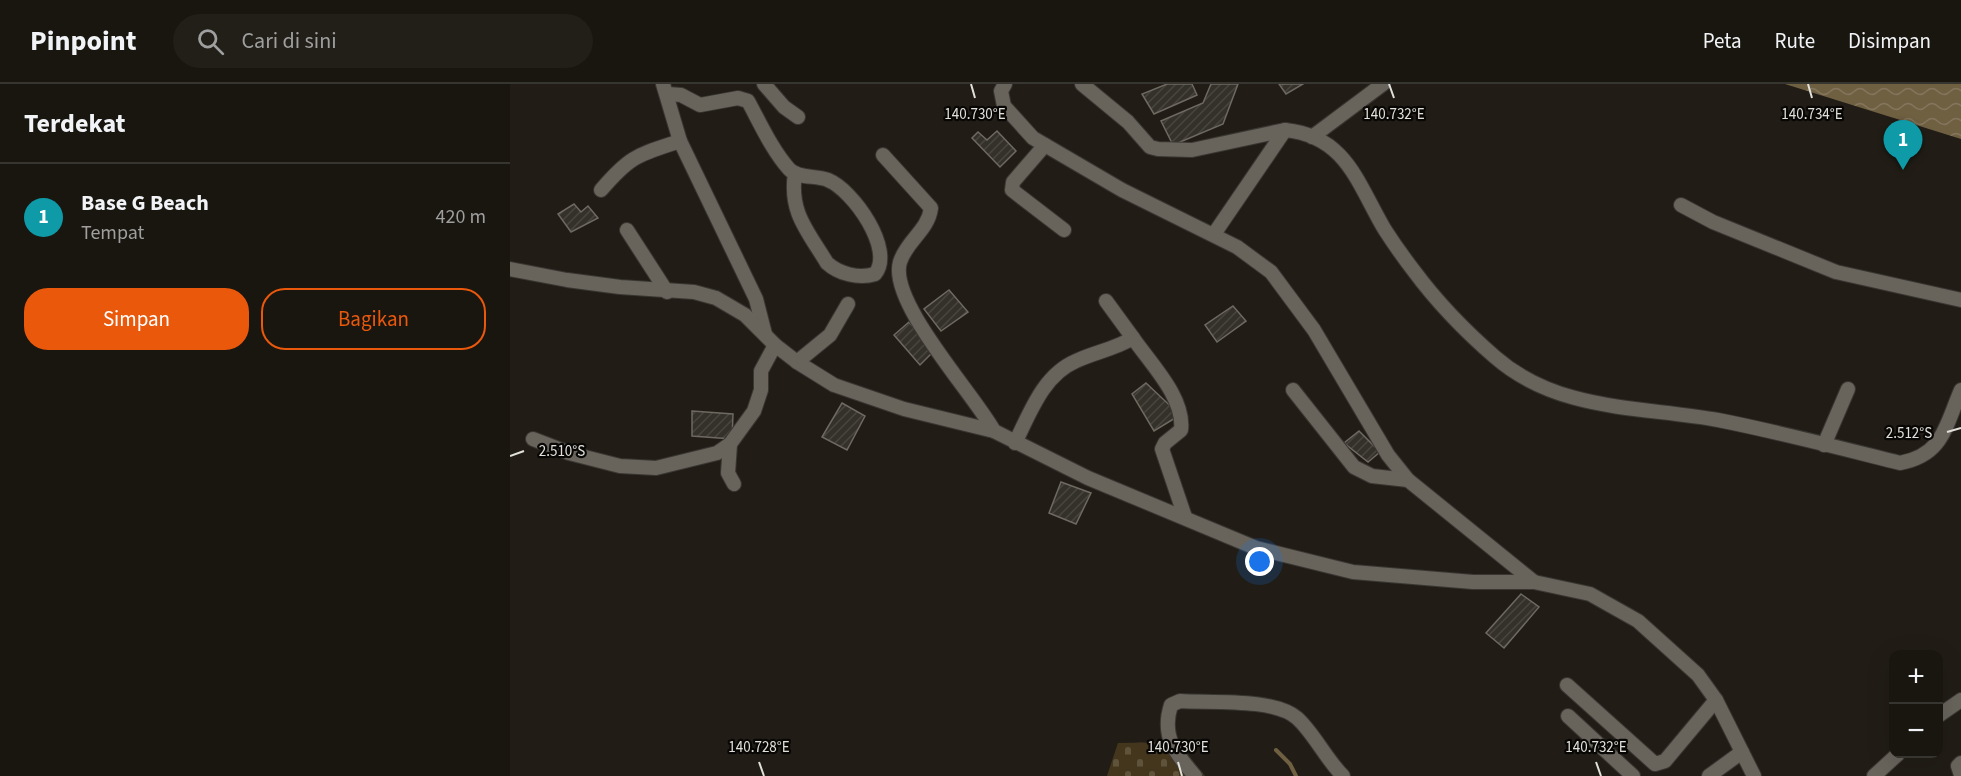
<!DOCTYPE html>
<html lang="id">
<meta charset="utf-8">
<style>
body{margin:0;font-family:"Source Sans 3",sans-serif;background:#221f19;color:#f1f3f6}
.controls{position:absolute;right:18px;bottom:18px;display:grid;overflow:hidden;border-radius:12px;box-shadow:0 6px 24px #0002}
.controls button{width:54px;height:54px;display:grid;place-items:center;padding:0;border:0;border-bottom:2px solid #373530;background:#191610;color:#f1f3f6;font:30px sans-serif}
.you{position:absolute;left:750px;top:478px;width:21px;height:21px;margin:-15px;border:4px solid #fff;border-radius:50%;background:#1a73e8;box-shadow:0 0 0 9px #1a73e833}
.badge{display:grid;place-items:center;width:39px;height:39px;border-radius:50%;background:#ea580c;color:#fff;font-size:20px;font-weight:700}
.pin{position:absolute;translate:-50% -50px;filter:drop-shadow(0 2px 3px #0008)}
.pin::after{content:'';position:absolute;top:32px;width:21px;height:18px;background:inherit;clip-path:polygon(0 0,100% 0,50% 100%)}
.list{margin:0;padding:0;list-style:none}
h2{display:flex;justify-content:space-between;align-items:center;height:78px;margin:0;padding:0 24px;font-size:26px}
h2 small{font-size:20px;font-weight:400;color:#9f9f9f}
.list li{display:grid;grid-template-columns:39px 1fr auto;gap:18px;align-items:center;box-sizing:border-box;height:108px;padding:0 24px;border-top:2px solid #373530}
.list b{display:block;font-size:22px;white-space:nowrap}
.list p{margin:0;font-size:20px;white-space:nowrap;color:#9f9f9f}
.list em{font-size:20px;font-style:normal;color:#9f9f9f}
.actions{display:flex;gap:12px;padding:18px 24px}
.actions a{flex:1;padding:14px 0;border:2px solid #ea580c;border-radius:24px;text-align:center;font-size:21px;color:#ea580c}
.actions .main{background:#ea580c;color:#fff}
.icon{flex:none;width:33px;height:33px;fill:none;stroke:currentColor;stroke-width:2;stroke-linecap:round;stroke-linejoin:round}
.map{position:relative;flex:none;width:1451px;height:692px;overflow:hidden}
header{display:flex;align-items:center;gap:36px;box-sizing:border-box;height:84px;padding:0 30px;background:#191610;border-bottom:2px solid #373530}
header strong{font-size:28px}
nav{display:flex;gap:33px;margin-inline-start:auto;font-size:21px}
.search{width:420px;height:54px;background:#221f19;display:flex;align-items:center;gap:15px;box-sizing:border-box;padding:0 21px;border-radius:33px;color:#9f9f9f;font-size:22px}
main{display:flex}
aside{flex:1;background:#191610}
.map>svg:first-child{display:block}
.cemetery{fill:url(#cemetery-stones)}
.water{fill:url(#water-waves)}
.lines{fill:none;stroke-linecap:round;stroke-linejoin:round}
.stream{stroke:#706042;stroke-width:4}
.building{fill:url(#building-hatch);stroke:#6e6961;stroke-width:1.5}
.minor-casing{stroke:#3a3733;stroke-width:16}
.minor{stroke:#68645c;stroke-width:14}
.ticks{fill:none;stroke:#e2e0db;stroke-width:2}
.ticks-label{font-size:15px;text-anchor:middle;fill:#e2e0db;stroke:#090705;stroke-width:4.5;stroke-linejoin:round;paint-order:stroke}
</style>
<header>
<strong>Pinpoint</strong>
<div class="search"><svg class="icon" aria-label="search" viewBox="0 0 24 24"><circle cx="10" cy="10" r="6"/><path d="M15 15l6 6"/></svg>Cari di sini</div>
<nav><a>Peta</a><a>Rute</a><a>Disimpan</a></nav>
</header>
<main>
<aside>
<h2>Terdekat<small></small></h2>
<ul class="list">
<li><span class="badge" style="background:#0f9aa8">1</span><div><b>Base G Beach</b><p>Tempat</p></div><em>420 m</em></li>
</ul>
<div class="actions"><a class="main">Simpan</a><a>Bagikan</a></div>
</aside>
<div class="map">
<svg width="1451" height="692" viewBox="0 0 1451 692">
<defs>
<pattern id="cemetery-stones" width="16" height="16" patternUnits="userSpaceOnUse" patternTransform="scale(1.5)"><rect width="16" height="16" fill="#44361c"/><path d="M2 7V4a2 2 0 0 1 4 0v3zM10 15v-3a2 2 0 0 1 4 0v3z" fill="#5f533c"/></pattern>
<pattern id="water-waves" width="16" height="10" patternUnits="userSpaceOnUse" patternTransform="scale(1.5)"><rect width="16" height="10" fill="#706042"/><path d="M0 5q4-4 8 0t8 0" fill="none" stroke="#84765d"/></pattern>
<pattern id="building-hatch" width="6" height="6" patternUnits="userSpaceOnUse" patternTransform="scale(1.5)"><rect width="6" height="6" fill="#34312a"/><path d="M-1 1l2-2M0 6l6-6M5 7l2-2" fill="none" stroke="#47453e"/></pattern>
</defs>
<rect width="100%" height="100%" fill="#211d16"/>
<polygon class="cemetery" points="668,658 695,692 597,692 608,659"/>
<polygon class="water" points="1275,0 1451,0 1451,55"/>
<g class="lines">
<polyline class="stream" points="766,666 780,680 786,692"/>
</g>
<g class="building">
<polygon points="657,0 682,0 687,11 644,30 632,10"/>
<polygon points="701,0 728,0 713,40 663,61 651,37 693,19"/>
<polygon points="769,0 793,0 776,10"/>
<polygon points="487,47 506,67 490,83 462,54 468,48 477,56"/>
<polygon points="64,120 71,128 78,122 88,134 61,148 48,130"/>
<polygon points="439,206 458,228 431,247 414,225"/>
<polygon points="723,222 736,237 707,258 695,241"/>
<polygon points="399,238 424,267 410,281 384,251"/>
<polygon points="636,299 670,331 644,347 622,310"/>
<polygon points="332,319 355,332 337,366 312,353"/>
<polygon points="182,327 223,330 222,355 182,352"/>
<polygon points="849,347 870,368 858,378 834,359"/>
<polygon points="551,398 581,409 566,440 539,429"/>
<polygon points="1011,510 1029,523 994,564 976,549"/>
</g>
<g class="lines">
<defs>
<g id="minor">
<polyline points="153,0 170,57 246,215 255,250"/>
<polyline points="254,0 274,23 288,33"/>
<polyline points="495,0 491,7 494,22 523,54 612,106 727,163 761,188 804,246 878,371 898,396 1024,498"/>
<path d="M572,0L618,38L640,63L648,65L682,66L775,46C837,52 848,101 875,146C884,160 894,174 904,187C927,218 955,247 985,273C1048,328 1130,322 1208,336C1269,348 1330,364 1390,379C1433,371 1435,343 1451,306"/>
<path d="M157,10L171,11L190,21L228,14L238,17C250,39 262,66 279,85C288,95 306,91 318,96C343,106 385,166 365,190C349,195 329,190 317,179C297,146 279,128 285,89"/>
<polyline points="802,53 873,0"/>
<polyline points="535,61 503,98 502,106 554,146"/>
<path d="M373,71L421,124C418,147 397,156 390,178C378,218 464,310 484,347"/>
<path d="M91,106C121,71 128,71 170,57"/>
<polyline points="1171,121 1203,138 1326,188 1451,216"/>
<polyline points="117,146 157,208"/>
<polyline points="704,150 775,46"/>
<polyline points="0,185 57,196 110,203 184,208 206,214 235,231 265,261 287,278 324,301 394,325 484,347 578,394 746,464 843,488 963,498 1024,498 1080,510 1128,537 1188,591 1206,616 1244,692"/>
<path d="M623,254C641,280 675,314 671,346L655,359L652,365L675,433"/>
<polyline points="287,278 320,251 338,220"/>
<polyline points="783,306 844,383 862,392 898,396"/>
<polyline points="23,355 59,369 110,382 146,384 207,369 220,360 244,327 251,306 251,287 265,261"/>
<path d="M505,359C520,329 533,291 566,277C585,268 605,265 623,254L596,217"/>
<polyline points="220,360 218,389 224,400"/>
<polyline points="1314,361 1338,305"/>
<polyline points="1057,601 1145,680 1155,677 1206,616"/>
<polyline points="1058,632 1123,692"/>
<polyline points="1428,632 1451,616"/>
<polyline points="1451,679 1448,682 1451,691"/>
<path d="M685,692C665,669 651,652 661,621L670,617C701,619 764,614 787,634C803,648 816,675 833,692"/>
<polyline points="1199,692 1232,668"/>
<polyline points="1364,692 1388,670"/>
</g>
</defs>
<use href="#minor" class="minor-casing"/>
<use href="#minor" class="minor"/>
</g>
<path class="ticks" d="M461,0L465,14M879,0L884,14M1298,0L1302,14M1437,348L1451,344M0,372L14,367M249,678L254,692M668,678L672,692M1086,678L1091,692"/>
<g class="ticks-label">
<text x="465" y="35">140.730°E</text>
<text x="884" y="35">140.732°E</text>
<text x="1302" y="35">140.734°E</text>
<text x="1399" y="354">2.512°S</text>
<text x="52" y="372">2.510°S</text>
<text x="249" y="668">140.728°E</text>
<text x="668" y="668">140.730°E</text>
<text x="1086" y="668">140.732°E</text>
</g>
</svg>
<div class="controls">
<button>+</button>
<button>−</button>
</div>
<div class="you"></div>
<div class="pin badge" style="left:1393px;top:86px;background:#0f9aa8">1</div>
</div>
</main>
